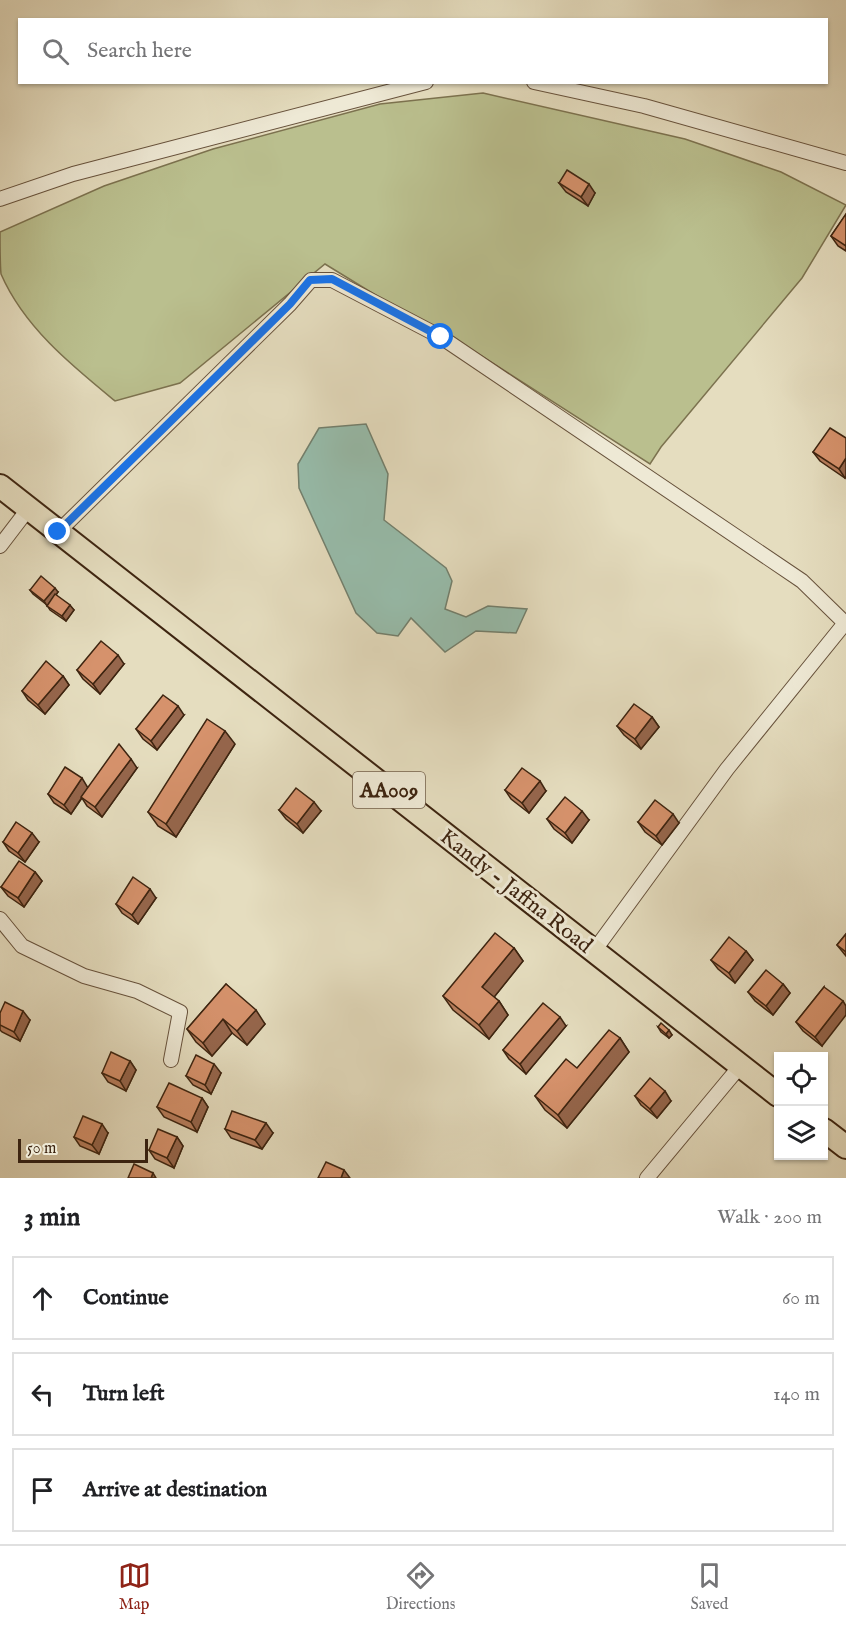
<!DOCTYPE html>
<meta charset="utf-8">
<style>
body{margin:0;font-family:"IM FELL English",serif;background:#f6f6f6;color:#202124}
.controls{position:absolute;right:18px;bottom:18px;display:grid;overflow:hidden;border-radius:0px;box-shadow:0 2px 4px #0004}
.controls button{width:54px;height:54px;display:grid;place-items:center;padding:0;border:0;border-bottom:2px solid #e0e0e0;background:#fff;color:#202124;font:30px sans-serif}
.scale{position:absolute;left:18px;bottom:15px;width:130px;box-sizing:border-box;padding-left:6px;border:3px solid #3d2410;border-top:0;font-size:16px;line-height:21px;white-space:nowrap;color:#3d2410;-webkit-text-stroke:4px #eee9d5;paint-order:stroke}
.stop{position:absolute;width:18px;height:18px;margin:-14px;border:4px solid #1a73e8;border-radius:50%;background:#fff}
.stop.end{background:#1a73e8;border-color:#fff;box-shadow:0 2px 6px #0008}
.list{margin:0;padding:0;list-style:none}
h2{display:flex;justify-content:space-between;align-items:center;height:78px;margin:0;padding:0 24px;font-size:26px}
h2 small{font-size:20px;font-weight:400;color:#757577}
.list li{display:grid;grid-template-columns:39px 1fr auto;gap:18px;align-items:center;box-sizing:border-box;height:84px;margin:0 12px 12px;padding:0 12px;border:2px solid #e0e0e0;border-radius:0px}
.list b{display:block;font-size:22px;white-space:nowrap}
.list em{font-size:20px;font-style:normal;color:#757577}
.icon{flex:none;width:33px;height:33px;fill:none;stroke:currentColor;stroke-width:2;stroke-linecap:round;stroke-linejoin:round}
.map{position:relative;flex:none;width:846px;height:1178px;overflow:hidden}
.search{position:absolute;background:#fff;box-shadow:0 2px 4px #0004;left:18px;right:18px;top:18px;height:66px;display:flex;align-items:center;gap:15px;box-sizing:border-box;padding:0 21px;border-radius:0px;color:#757577;font-size:22px}
.sheet{height:366px;background:#fff}
nav{display:flex;justify-content:space-around;align-items:center;box-sizing:border-box;height:84px;border-top:2px solid #e0e0e0;background:#fff;font-size:16px;color:#757577}
nav a{display:grid;justify-items:center;gap:3px}
nav .on{color:#8f2418}
.map>svg:first-child{display:block}
.grass{fill:#babf8e;stroke:#7c724f;stroke-width:1.5}
.water{fill:#97bdac;stroke:#73806e;stroke-width:1.5}
.lines{fill:none;stroke-linecap:round;stroke-linejoin:round}
.minor-casing{stroke:#67523c;stroke-width:16}
.trunk-casing{stroke:#3d2410;stroke-width:26}
.minor{stroke:#eee9d5;stroke-width:14}
.trunk{stroke:#e5ddbf;stroke-width:22}
.wall{fill:#b87e5d;stroke:#3d2410;stroke-width:1.5}
.shaded-wall{fill:#96664c;stroke:#3d2410;stroke-width:1.5}
.building{fill:#d6926c;stroke:#3d2410;stroke-width:1.5}
.route{stroke:#1a73e8;stroke-width:8}
.labels{text-anchor:middle;stroke-width:6;stroke-linejoin:round;paint-order:stroke}
.shield{fill:#eee9d5;stroke:#725f4b;stroke-width:1.5}
.shield-label{font-size:21px;font-weight:bold;fill:#3d2410}
.street-label{font-size:22px;fill:#3d2410;stroke:#eee9d5}
</style>
<div class="map">
<svg width="846" height="1178" viewBox="0 0 846 1178">
<rect width="100%" height="100%" fill="#e5ddbf"/>
<filter id="stains"><feTurbulence type="fractalNoise" baseFrequency=".00333" numOctaves="4"/><feColorMatrix values="0 0 0 0 .2 0 0 0 0 .09 0 0 0 0 .02 0 0 0 .5 -.17"/></filter>
<radialGradient id="worn" r=".72"><stop offset=".6" stop-color="#630" stop-opacity="0"/><stop offset="1" stop-color="#630" stop-opacity=".3"/></radialGradient>
<path class="grass" d="M483,93L685,139L781,172L846,205L802,278L661,447L650,464L480,355L413,318L325,264L180,383L115,401C71,365 24,327 1,274C0,263 0,244 0,232L104,186L213,149L380,104Z"/>
<polygon class="water" points="366,424 388,474 384,520 446,568 452,581 445,609 466,617 488,606 527,609 516,633 476,631 445,652 411,618 398,636 377,633 356,613 299,488 298,464 319,428"/>
<g class="lines">
<defs>
<g id="minor">
<polyline points="534,82 644,106 846,163"/>
<polyline points="0,199 73,174 426,82"/>
<polyline points="58,532 290,304 311,280 332,280 441,337 802,581 846,624"/>
<polyline points="0,546 29,508"/>
<polyline points="0,919 22,946 84,976 137,991 180,1012 171,1060"/>
<polyline points="594,951 727,769 845,623"/>
<polyline points="647,1178 741,1065"/>
</g>
<g id="trunk">
<polyline points="0,486 778,1095"/>
<polyline points="824,1130 846,1147"/>
</g>
</defs>
<use href="#minor" class="minor-casing"/>
<use href="#trunk" class="trunk-casing"/>
<use href="#minor" class="minor"/>
<use href="#trunk" class="trunk"/>
</g>
<g class="wall">
<polygon points="559,183 595,193 588,206 566,192"/>
<polygon points="846,214 846,251 838,246 831,236"/>
<polygon points="846,438 845,478 820,461 813,452"/>
<polygon points="30,590 58,592 56,595 74,610 66,621 50,610 47,605 33,594"/>
<polygon points="124,664 100,694 83,679 77,670"/>
<polygon points="63,676 69,685 45,714 28,700 22,691"/>
<polygon points="184,715 157,750 143,739 136,729"/>
<polygon points="652,717 659,727 641,749 624,735 617,726"/>
<polygon points="235,744 176,837 158,826 148,812"/>
<polygon points="137,768 102,817 87,806 82,798 71,814 54,803 48,794 88,787"/>
<polygon points="505,790 546,791 529,813 511,799"/>
<polygon points="279,810 321,811 303,833 286,819"/>
<polygon points="547,819 589,820 572,843 554,829"/>
<polygon points="638,822 679,823 662,845 645,832"/>
<polygon points="3,842 39,842 25,862 9,851"/>
<polygon points="35,872 42,881 24,907 8,896 1,887"/>
<polygon points="156,898 138,924 122,913 116,904"/>
<polygon points="846,934 846,956 837,945"/>
<polygon points="514,948 523,961 494,997 499,1001 508,1015 489,1039 453,1010 443,996"/>
<polygon points="746,951 753,960 735,983 718,969 711,960"/>
<polygon points="226,984 265,1024 247,1045 232,1033 212,1056 196,1042 187,1029"/>
<polygon points="783,984 790,993 773,1015 755,1001 748,992"/>
<polygon points="824,987 822,1046 803,1031 796,1022"/>
<polygon points="0,1013 30,1020 20,1041 2,1032 0,1030"/>
<polygon points="566,1026 526,1074 509,1059 503,1050"/>
<polygon points="658,1027 672,1035 669,1038 661,1032"/>
<polygon points="620,1038 629,1052 567,1128 545,1110 535,1096 577,1068"/>
<polygon points="130,1061 136,1070 126,1091 108,1082 102,1073"/>
<polygon points="221,1073 211,1094 193,1085 186,1076"/>
<polygon points="635,1096 671,1101 657,1118 641,1105"/>
<polygon points="202,1098 208,1107 197,1132 164,1117 157,1107"/>
<polygon points="225,1129 273,1133 262,1149 231,1138"/>
<polygon points="108,1133 99,1154 80,1146 74,1137"/>
<polygon points="177,1137 183,1146 174,1168 155,1159 149,1150"/>
</g>
<g class="shaded-wall">
<polygon points="589,184 595,193 588,206 581,197"/>
<polygon points="846,458 846,477 845,478 839,469"/>
<polygon points="55,588 58,592 47,606 44,601"/>
<polygon points="70,605 74,610 66,621 62,616"/>
<polygon points="118,655 124,664 100,694 93,684"/>
<polygon points="63,676 69,685 45,714 38,705"/>
<polygon points="178,706 184,715 157,750 151,741"/>
<polygon points="652,717 659,727 641,749 635,739"/>
<polygon points="225,731 235,744 176,837 166,824"/>
<polygon points="131,759 137,768 102,817 95,807"/>
<polygon points="82,778 88,788 71,814 64,805"/>
<polygon points="540,781 546,791 529,813 522,803"/>
<polygon points="314,802 321,811 303,833 297,824"/>
<polygon points="582,811 589,820 572,843 565,833"/>
<polygon points="673,814 679,823 662,845 656,836"/>
<polygon points="32,833 39,842 25,862 18,853"/>
<polygon points="35,872 42,881 24,907 18,898"/>
<polygon points="150,889 156,898 138,924 132,915"/>
<polygon points="514,948 523,961 491,1001 482,987"/>
<polygon points="746,951 753,960 735,983 729,973"/>
<polygon points="783,984 790,993 773,1015 766,1006"/>
<polygon points="499,1001 508,1015 489,1039 479,1025"/>
<polygon points="843,1001 846,1006 846,1015 822,1046 815,1037"/>
<polygon points="256,1010 265,1024 247,1045 237,1031"/>
<polygon points="23,1011 30,1020 20,1041 14,1032"/>
<polygon points="560,1017 566,1026 526,1074 520,1064"/>
<polygon points="223,1019 232,1033 212,1056 203,1043"/>
<polygon points="669,1030 672,1035 669,1038 666,1034"/>
<polygon points="620,1038 629,1052 567,1128 558,1115"/>
<polygon points="130,1061 136,1070 126,1091 120,1081"/>
<polygon points="214,1064 221,1073 211,1094 205,1085"/>
<polygon points="665,1091 671,1101 657,1118 650,1109"/>
<polygon points="202,1098 208,1107 197,1132 191,1122"/>
<polygon points="266,1123 273,1133 262,1149 255,1140"/>
<polygon points="102,1124 108,1133 99,1154 92,1145"/>
<polygon points="177,1137 183,1146 174,1168 167,1158"/>
<polygon points="344,1170 350,1178 341,1178"/>
<polygon points="153,1173 156,1178 151,1178"/>
</g>
<g class="building">
<polygon points="567,170 589,184 581,197 559,183"/>
<polygon points="846,214 846,246 831,236"/>
<polygon points="830,428 846,438 846,458 839,469 813,452"/>
<polygon points="41,576 55,588 44,601 30,590"/>
<polygon points="55,594 70,605 62,616 47,606"/>
<polygon points="101,641 118,655 93,684 77,670"/>
<polygon points="46,661 63,676 38,705 22,691"/>
<polygon points="163,695 178,706 151,741 136,729"/>
<polygon points="634,704 652,717 635,739 617,726"/>
<polygon points="207,719 225,731 166,824 148,812"/>
<polygon points="119,744 131,759 95,807 81,797"/>
<polygon points="65,767 82,778 64,805 48,794"/>
<polygon points="522,768 540,781 522,803 505,790"/>
<polygon points="296,788 314,802 297,824 279,810"/>
<polygon points="565,797 582,811 565,833 547,819"/>
<polygon points="655,800 673,814 656,836 638,822"/>
<polygon points="16,822 32,833 18,853 3,842"/>
<polygon points="19,861 35,872 18,898 1,887"/>
<polygon points="133,877 150,889 132,915 116,904"/>
<polygon points="495,933 514,948 482,987 499,1001 479,1025 443,996"/>
<polygon points="846,934 846,952 837,945"/>
<polygon points="729,937 746,951 729,973 711,960"/>
<polygon points="766,970 783,984 766,1006 748,992"/>
<polygon points="226,984 256,1010 237,1031 223,1019 203,1043 187,1029"/>
<polygon points="824,987 843,1001 815,1037 796,1022"/>
<polygon points="5,1002 23,1011 14,1032 0,1025 0,1013"/>
<polygon points="543,1003 560,1017 520,1064 503,1050"/>
<polygon points="661,1023 669,1030 666,1034 658,1027"/>
<polygon points="609,1030 620,1038 558,1115 535,1096 566,1059 577,1068"/>
<polygon points="111,1052 130,1061 120,1081 102,1073"/>
<polygon points="196,1055 214,1064 205,1085 186,1076"/>
<polygon points="650,1078 665,1091 650,1109 635,1096"/>
<polygon points="169,1083 202,1098 191,1122 157,1107"/>
<polygon points="232,1111 266,1123 255,1140 225,1129"/>
<polygon points="83,1116 102,1124 92,1145 74,1137"/>
<polygon points="158,1129 177,1137 167,1158 149,1150"/>
<polygon points="326,1162 344,1170 341,1178 318,1178"/>
<polygon points="134,1164 153,1173 151,1178 128,1178"/>
</g>
<g class="lines">
<polyline class="route" points="58,532 290,304 310,280 332,279 441,337"/>
</g>
<g class="labels">
<rect class="shield" x="353" y="772" width="72" height="36" rx="4.5"/>
<g class="shield-label">
<text x="389" y="797">AA009</text>
</g>
<g class="street-label">
<text transform="translate(517 890) rotate(38)" y="8">Kandy - Jaffna Road</text>
</g>
</g>
<rect width="100%" height="100%" filter="url(#stains)"/>
<rect width="100%" height="100%" fill="url(#worn)"/>
</svg>
<div class="controls">
<button><svg class="icon" aria-label="locate" viewBox="0 0 24 24"><circle cx="12" cy="12" r="6"/><path d="M12 2v4M12 18v4M2 12h4M18 12h4"/></svg></button>
<button><svg class="icon" aria-label="layers" viewBox="0 0 24 24"><path d="M12 4l9 5-9 5-9-5zM3 14l9 5 9-5"/></svg></button>
</div>
<div class="scale">50 m</div>
<div class="stop" style="left:441px;top:337px"></div>
<div class="stop end" style="left:58px;top:532px"></div>
<div class="search"><svg class="icon" aria-label="search" viewBox="0 0 24 24"><circle cx="10" cy="10" r="6"/><path d="M15 15l6 6"/></svg>Search here</div>
</div>
<section class="sheet">
<h2>3 min<small>Walk · 200 m</small></h2>
<ul class="list">
<li><svg class="icon" aria-label="ahead" viewBox="0 0 24 24"><path d="M12 20V5M6 11l6-6 6 6"/></svg><div><b>Continue</b></div><em>60 m</em></li>
<li><svg class="icon" aria-label="left" viewBox="0 0 24 24"><path d="M17 20v-9H6M10 6l-5 5 5 5"/></svg><div><b>Turn left</b></div><em>140 m</em></li>
<li><svg class="icon" aria-label="arrive" viewBox="0 0 24 24"><path d="M6 21V4h12l-3 4 3 4H6"/></svg><div><b>Arrive at destination</b></div></li>
</ul>
</section>
<nav>
<a class="on"><svg class="icon" aria-label="map" viewBox="0 0 24 24"><path d="M3 6l6-2 6 2 6-2v14l-6 2-6-2-6 2zM9 4v14M15 6v14"/></svg>Map</a>
<a><svg class="icon" aria-label="directions" viewBox="0 0 24 24"><path d="M12 3l9 9-9 9-9-9zM9 14v-3h6M13 9l2 2-2 2"/></svg>Directions</a>
<a><svg class="icon" aria-label="saved" viewBox="0 0 24 24"><path d="M7 4h10v16l-5-4-5 4z"/></svg>Saved</a>
</nav>
